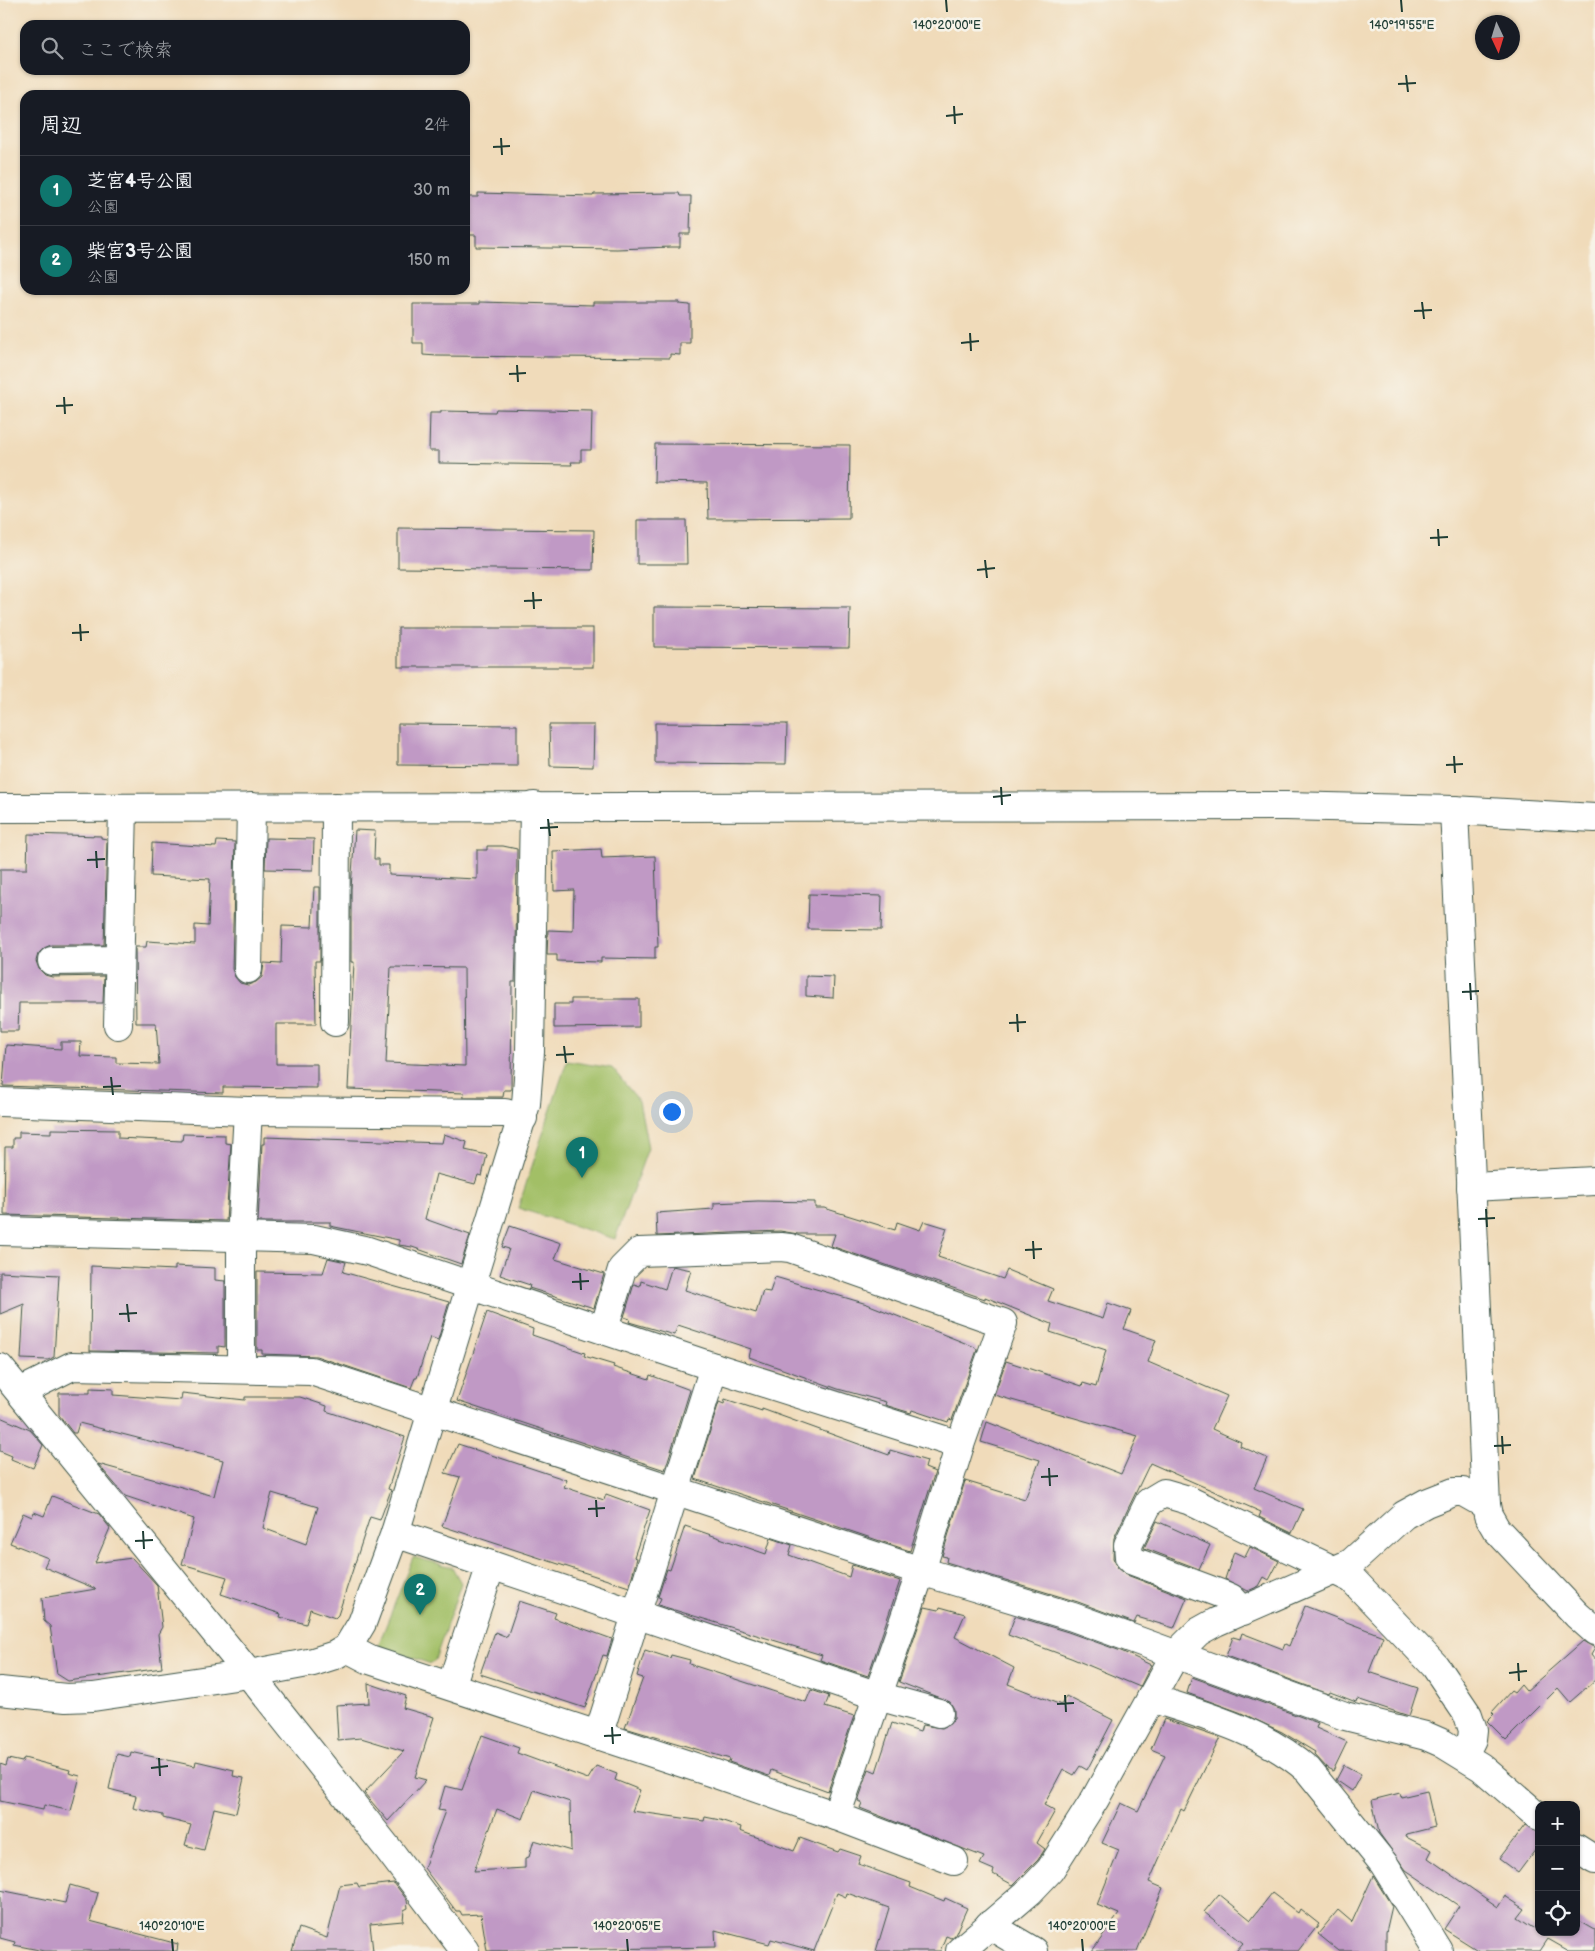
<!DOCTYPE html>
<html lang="ja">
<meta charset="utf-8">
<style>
body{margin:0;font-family:"Balsamiq Sans","Klee One",sans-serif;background:#242831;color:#f1f3f6}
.controls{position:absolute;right:15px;bottom:15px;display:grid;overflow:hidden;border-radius:10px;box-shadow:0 1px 4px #0004}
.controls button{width:45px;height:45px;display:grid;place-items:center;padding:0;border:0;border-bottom:1px solid #363941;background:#171b24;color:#f1f3f6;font:25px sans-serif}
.compass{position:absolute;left:1475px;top:15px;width:45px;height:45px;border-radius:50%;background:#171b24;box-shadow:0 1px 4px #0004;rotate:176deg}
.you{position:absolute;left:671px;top:1111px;width:18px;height:18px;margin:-12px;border:4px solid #fff;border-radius:50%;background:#1a73e8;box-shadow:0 0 0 8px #1a73e833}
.badge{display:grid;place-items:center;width:32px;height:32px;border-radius:50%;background:#0f766e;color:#fff;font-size:16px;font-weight:700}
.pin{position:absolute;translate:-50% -41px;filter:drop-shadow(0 1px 2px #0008)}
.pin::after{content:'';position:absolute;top:26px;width:18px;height:15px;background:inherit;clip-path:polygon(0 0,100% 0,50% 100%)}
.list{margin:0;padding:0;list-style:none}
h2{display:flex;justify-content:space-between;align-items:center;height:65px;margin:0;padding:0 20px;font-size:21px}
h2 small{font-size:16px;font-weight:400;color:#9ea1a6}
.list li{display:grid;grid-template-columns:32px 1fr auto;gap:15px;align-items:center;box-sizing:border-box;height:70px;padding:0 20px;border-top:1px solid #363941}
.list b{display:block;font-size:19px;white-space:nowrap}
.list p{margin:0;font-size:16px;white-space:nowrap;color:#9ea1a6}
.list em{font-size:16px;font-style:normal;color:#9ea1a6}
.icon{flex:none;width:28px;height:28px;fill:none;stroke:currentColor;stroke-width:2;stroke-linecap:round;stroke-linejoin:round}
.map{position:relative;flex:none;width:1595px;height:1951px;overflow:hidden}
.search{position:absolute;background:#171b24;box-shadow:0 1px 4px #0004;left:20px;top:20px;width:450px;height:55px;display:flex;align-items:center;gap:12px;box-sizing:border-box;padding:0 18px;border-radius:15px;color:#9ea1a6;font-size:19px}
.panel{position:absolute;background:#171b24;box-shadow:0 1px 4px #0004;left:20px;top:90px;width:450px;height:205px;border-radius:15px}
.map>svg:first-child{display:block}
.green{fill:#a2bf66;stroke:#607e4d}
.building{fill:#c099c5;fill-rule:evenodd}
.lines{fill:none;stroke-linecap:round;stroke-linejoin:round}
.street-casing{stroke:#3e5548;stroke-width:30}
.secondary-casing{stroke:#3e5548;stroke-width:30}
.street{stroke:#fff;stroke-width:28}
.secondary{stroke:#fff;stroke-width:28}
.ticks{fill:none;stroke:#1f3d34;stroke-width:2}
.ticks-label{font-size:12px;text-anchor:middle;fill:#1f3d34;stroke:#f7f3e8;stroke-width:5;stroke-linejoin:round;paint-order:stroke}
</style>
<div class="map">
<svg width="1595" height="1951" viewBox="0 0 1595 1951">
<rect width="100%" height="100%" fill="#f7f3e8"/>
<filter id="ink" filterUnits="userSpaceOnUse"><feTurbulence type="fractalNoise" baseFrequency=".02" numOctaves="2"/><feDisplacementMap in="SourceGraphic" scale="10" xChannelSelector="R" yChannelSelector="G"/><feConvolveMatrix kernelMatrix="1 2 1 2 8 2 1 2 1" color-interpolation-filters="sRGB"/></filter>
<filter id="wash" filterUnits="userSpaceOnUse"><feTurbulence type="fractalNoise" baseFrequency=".0096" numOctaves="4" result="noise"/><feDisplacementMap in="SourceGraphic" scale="20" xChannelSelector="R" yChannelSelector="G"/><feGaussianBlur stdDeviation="1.12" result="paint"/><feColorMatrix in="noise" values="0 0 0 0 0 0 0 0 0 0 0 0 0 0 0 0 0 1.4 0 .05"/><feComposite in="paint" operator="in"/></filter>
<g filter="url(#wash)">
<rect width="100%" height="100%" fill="#f0dbba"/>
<g class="green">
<polygon points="567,1061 612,1068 639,1101 648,1148 615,1239 518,1208"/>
<polygon points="413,1557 452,1567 461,1583 435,1660 431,1664 378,1646"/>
</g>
<g id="blocks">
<g class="building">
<polygon points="478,193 593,196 594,194 679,193 680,196 691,196 690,234 680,234 680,247 671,247 617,249 476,247 476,235 465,235 465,197 478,197"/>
<polygon points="479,302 593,305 593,302 679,302 679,304 690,305 690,343 680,343 680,355 670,354 670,358 437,356 423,355 423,343 413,343 413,304 479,304"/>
<polygon points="496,409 592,411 591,450 581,450 581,462 571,462 572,465 439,463 439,451 429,451 430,413 441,413 441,411 495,412"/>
<polygon points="655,444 850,445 849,518 708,519 707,483 654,482"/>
<polygon points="637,520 686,520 687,564 637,564"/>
<polygon points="398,528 594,530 593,570 398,568"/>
<polygon points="654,607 850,608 849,648 654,647"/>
<rect x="398" y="628" width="195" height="39"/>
<polygon points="655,723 787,724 786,764 655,763"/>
<polygon points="398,724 517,725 517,766 398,765"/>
<polygon points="549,725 594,725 593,767 550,766"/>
<path d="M355,830L375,831L374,859H379V865H389V875L477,879V850H487V846H503L517,849L516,955L515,982H512L511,1090H504L503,1097H463L464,1093L348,1089L354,962H351V889ZM391,967L464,968L465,1066L386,1063Z"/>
<polygon points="28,834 101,836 101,838 107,839 104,945 51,945 44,948 38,954 36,961 39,969 45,975 52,977 104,976 103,1003 19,1003 18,1031 0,1031 0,869 27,869"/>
<polygon points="266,838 314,839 313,870 265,869"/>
<polygon points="217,841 235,842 232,969 235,977 240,983 248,985 256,982 262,977 264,963 281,964 282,926 312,927 314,887 320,887 320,961 315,961 316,1024 276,1024 276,1064 317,1064 317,1088 223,1087 223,1093 3,1086 6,1045 61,1049 61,1042 81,1042 80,1056 116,1057 116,1063 159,1064 156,1023 136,1023 135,947 146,947 147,941 195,944 195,925 208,926 210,879 151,876 152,843 216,847"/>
<polygon points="601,849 602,858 655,856 658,947 655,947 655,959 601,958 601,962 557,961 557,955 547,955 548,930 573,931 574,890 554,891 553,851"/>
<polygon points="809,894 882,896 881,930 808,929"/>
<polygon points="806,976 834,977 833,998 806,996"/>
<polygon points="571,999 639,999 639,1027 554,1028 554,1004 571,1004"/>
<polygon points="51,1129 118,1130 118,1138 182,1141 183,1134 225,1135 225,1143 231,1144 226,1221 4,1215 5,1147 13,1147 13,1138 19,1138 19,1132 51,1133"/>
<polygon points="444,1134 467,1142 465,1150 487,1155 482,1176 478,1175 475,1184 436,1174 425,1219 470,1235 461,1264 412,1247 399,1245 399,1240 330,1226 330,1222 258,1222 262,1144 264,1144 264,1137 442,1143"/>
<polygon points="758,1201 815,1202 815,1208 824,1208 895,1230 897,1222 920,1230 924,1221 947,1228 938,1257 1003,1279 1007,1270 1053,1289 1048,1301 1103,1319 1108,1303 1131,1311 1124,1329 1156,1340 1148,1362 1227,1396 1212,1429 1241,1442 1240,1446 1267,1458 1254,1488 1303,1509 1292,1533 1259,1517 1261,1512 1150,1463 1114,1538 1113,1558 1118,1568 1127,1575 1187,1598 1174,1628 1137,1617 1134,1623 1078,1602 946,1562 947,1557 942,1556 965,1481 1025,1499 1040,1460 981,1442 987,1422 1121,1474 1138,1436 994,1395 1006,1361 1082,1386 1083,1383 1096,1387 1106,1350 1050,1332 1052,1324 985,1297 985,1299 831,1246 835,1234 798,1234 780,1231 657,1236 656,1213 714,1209 714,1203"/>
<polygon points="510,1226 561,1243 555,1259 604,1274 594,1308 529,1288 530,1285 500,1275 509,1249 502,1247"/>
<polygon points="328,1258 346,1262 343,1272 449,1302 438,1340 430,1337 417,1378 415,1378 411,1388 316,1356 262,1354 262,1350 257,1350 257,1272 323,1273"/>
<polygon points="91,1266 175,1270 175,1266 215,1268 215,1280 225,1281 225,1347 218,1346 218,1353 90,1351"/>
<polygon points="672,1266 691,1270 685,1290 756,1313 763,1291 770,1292 775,1277 867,1304 975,1347 977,1350 952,1420 949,1419 948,1422 912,1410 911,1413 885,1405 886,1402 838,1389 749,1357 751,1349 678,1325 674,1335 629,1322 630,1319 624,1317 634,1284 640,1286 641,1281 665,1289"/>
<polygon points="0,1272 59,1275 54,1357 48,1360 21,1359 24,1304 0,1314"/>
<polygon points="487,1312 533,1329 532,1335 585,1353 584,1356 614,1365 613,1367 649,1379 650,1375 690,1390 665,1470 457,1401"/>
<path d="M90,1388L113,1389V1395L181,1400L182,1393L245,1400V1397H300L327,1406L326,1411L405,1437L388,1489L391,1490L380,1520L370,1517L338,1615L335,1618L310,1609L306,1624L280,1617L281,1614L221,1594L227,1577L182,1564L194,1519L125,1496L98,1464L214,1496L223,1460L79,1423L76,1433H73L59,1415V1393H90ZM272,1493L318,1507L306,1544L263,1528Z"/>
<polygon points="725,1399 762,1411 762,1409 889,1455 890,1450 927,1461 925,1468 935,1472 910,1551 695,1479 719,1402 724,1404"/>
<polygon points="0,1417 30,1430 43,1445 33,1468 11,1459 12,1456 0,1451"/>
<polygon points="458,1444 567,1480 564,1487 604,1500 606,1494 650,1510 634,1557 637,1558 629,1587 442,1526 460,1477 445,1473"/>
<polygon points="52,1496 99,1514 110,1528 95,1563 132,1558 157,1585 162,1627 158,1634 162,1668 68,1681 57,1674 50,1626 44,1621 42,1598 96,1589 44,1567 48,1558 10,1543 23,1513 32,1517 34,1512 44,1516"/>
<polygon points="1157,1521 1210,1545 1199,1569 1144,1548"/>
<polygon points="685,1526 766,1554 771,1538 792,1545 789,1555 849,1577 852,1565 900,1581 868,1676 820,1660 822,1655 658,1605 661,1598 658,1597 667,1569 670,1570"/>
<polygon points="1250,1547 1279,1561 1269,1580 1264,1577 1259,1586 1248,1591 1225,1579 1234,1552 1245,1557"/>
<polygon points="519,1601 556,1613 554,1618 612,1639 607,1656 603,1655 585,1708 480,1674 495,1632 507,1637"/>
<polygon points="1305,1606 1383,1636 1369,1672 1418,1688 1409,1716 1357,1699 1356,1702 1330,1692 1329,1694 1226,1656 1233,1637 1240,1639 1242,1633 1283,1649 1285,1644 1289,1646"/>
<polygon points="925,1607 939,1610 940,1607 965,1614 955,1637 1014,1668 1008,1684 1061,1705 1066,1696 1113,1720 1087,1770 1080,1766 1074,1775 1063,1769 1044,1805 1055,1811 1037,1843 1045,1849 1038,1860 1013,1885 993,1874 994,1870 980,1864 984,1857 860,1808 862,1803 858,1801 869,1769 876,1772 892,1723 920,1732 922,1725 942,1728 950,1724 954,1718 954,1709 950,1702 899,1682"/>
<polygon points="1015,1616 1068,1632 1121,1651 1151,1665 1140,1687 1071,1658 1008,1635"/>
<polygon points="1583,1641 1595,1648 1591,1655 1595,1660 1595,1680 1570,1702 1558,1688 1506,1740 1487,1721 1494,1714 1492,1712 1511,1691 1514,1693 1521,1685 1526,1691"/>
<polygon points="645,1650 670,1658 671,1655 690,1660 689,1664 806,1702 811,1690 829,1696 825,1707 854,1716 828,1791 771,1770 769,1776 729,1762 730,1759 625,1728 643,1678 637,1676"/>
<polygon points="1192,1677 1318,1723 1316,1728 1347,1742 1333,1771 1327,1768 1314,1754 1315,1752 1282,1732 1239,1712 1187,1693"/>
<polygon points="368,1683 406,1696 403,1708 434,1717 415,1777 426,1780 388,1821 364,1793 404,1751 361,1738 338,1740 336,1705 369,1703"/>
<polygon points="1164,1719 1220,1738 1184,1811 1181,1809 1149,1882 1163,1888 1137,1951 1092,1951 1119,1914 1097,1905 1119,1850 1102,1843 1121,1803 1138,1811 1165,1755 1151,1749"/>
<path d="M482,1735L519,1748L517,1753L588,1779L596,1766L617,1774L615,1780L640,1790L632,1811L704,1821L705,1817L720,1820L741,1827L740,1831L794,1851L800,1838L838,1852L840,1849L861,1856L858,1864L911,1883L910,1887L944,1901L945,1898L967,1908L955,1935L951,1938L946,1936L940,1951H876L889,1908L847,1893L846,1897L837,1893L814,1951L771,1939L769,1944L715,1930L716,1947L487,1951L481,1914L462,1915L460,1911H456L424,1868L445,1811L438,1810L445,1786L462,1790ZM534,1790L570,1802L571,1851L534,1840L529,1857L525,1858V1868L474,1871L497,1809L523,1819Z"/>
<polygon points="131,1752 195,1766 196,1761 234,1770 233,1776 244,1778 236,1813 214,1808 204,1850 185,1845 191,1825 163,1818 163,1815 133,1808 136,1796 109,1789 117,1754 130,1757"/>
<polygon points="24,1758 70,1770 69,1773 80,1776 71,1811 44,1805 43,1810 0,1801 0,1764 6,1766 8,1759 22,1762"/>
<polygon points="1344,1765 1361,1774 1352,1791 1336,1780"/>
<polygon points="1427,1791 1435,1827 1407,1834 1406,1837 1432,1850 1428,1858 1498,1907 1505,1896 1525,1909 1518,1918 1539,1932 1576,1932 1576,1919 1595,1930 1595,1951 1569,1951 1548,1939 1540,1951 1479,1951 1444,1929 1459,1906 1406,1870 1379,1833 1372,1800 1400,1793 1401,1797"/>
<polygon points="1525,1825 1539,1832 1539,1845 1518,1873 1499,1859"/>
<polygon points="1373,1876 1392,1906 1386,1932 1386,1951 1339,1951 1318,1934 1338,1910 1352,1922"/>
<polygon points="357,1883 359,1887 394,1883 407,1900 408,1908 404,1910 403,1921 370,1924 373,1951 292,1951 299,1928 327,1938 340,1885"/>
<polygon points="70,1885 98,1893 90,1921 178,1944 177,1951 44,1951 14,1945 15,1942 0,1938 0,1890 65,1903"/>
<polygon points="1272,1893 1298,1913 1300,1909 1319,1924 1298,1951 1236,1951 1243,1943 1204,1912 1219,1894 1251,1920"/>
</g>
</g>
</g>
<g filter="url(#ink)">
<use href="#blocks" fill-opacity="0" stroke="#3e5548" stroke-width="1"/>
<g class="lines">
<defs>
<g id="street">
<polyline points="1454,810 1486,1505 1488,1515 1496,1529 1577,1615 1595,1631"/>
<polyline points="52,961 119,960"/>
<polyline points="248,969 251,807"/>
<polyline points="335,1022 336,807"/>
<polyline points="118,1025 123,808"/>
<polyline points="0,1102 248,1111 505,1113 523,1118"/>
<polyline points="1471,1187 1595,1181"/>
<polyline points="0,1231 314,1239 368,1251 714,1367 960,1445"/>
<polyline points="0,1368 249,1674 389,1850 465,1951"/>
<polyline points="241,1368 241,1238 248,1111"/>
<polyline points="20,1392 72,1366 311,1371 921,1571 1073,1617 1345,1716 1426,1736 1442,1743 1481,1767 1539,1817"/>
<polyline points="395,1533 491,1565 451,1686"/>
<polyline points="491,1565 878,1696 939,1713"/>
<polyline points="1243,1611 1231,1598 1224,1595 1133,1561 1129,1557 1128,1545 1149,1502 1164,1493 1188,1500 1352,1579 1435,1666 1468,1715 1473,1730 1472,1739 1464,1755"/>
<polyline points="347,1648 370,1660 710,1772 836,1816 921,1571 960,1445 1003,1323 790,1248 781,1247 639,1252 622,1269 604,1329"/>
<path d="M1151,1698C1206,1716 1264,1731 1308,1770L1384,1864L1438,1951"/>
<polyline points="598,1736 714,1367"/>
<polyline points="836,1816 954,1861"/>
<polyline points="1576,1848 1595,1860"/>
<polyline points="989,1925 1033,1951"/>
<polyline points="960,1951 1030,1891 1050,1870 1095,1799 1175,1655 1198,1632 1216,1622 1351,1563 1404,1515 1426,1503 1454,1492 1463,1492 1486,1505"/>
</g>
<g id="secondary">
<polyline points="0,808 1286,806 1454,810 1595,818"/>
<polyline points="0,1691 66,1698 93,1697 249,1674 313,1662 335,1655 347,1648 362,1623 395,1533 526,1104 530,1052 534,806"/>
</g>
</defs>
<use href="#street" class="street-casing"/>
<use href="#secondary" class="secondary-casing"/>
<use href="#street" class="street"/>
<use href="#secondary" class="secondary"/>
</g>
</g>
<path class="ticks" d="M946,0L947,12M1401,0L1402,12M1406,75L1408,92M1398,84L1416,83M954,106L955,124M946,116L963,114M501,138L502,155M493,147L510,146M1422,302L1424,319M1414,311L1432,310M970,333L971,351M961,343L979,341M517,365L518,382M509,374L526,373M64,397L65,414M56,406L73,405M1438,529L1439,546M1430,538L1448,537M985,560L987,578M977,570L995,568M533,592L534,609M524,601L542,600M80,624L81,641M72,633L89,632M1454,756L1455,773M1446,765L1463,764M1001,787L1002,805M993,797L1011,795M548,819L550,836M540,828L558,827M96,851L97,868M87,860L105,859M1470,983L1471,1000M1462,992L1479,991M1017,1014L1018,1032M1009,1023L1026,1022M564,1046L566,1063M556,1055L574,1054M111,1077L113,1095M103,1087L121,1086M1486,1209L1487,1227M1478,1219L1495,1218M1033,1241L1034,1259M1025,1250L1042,1249M580,1273L581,1290M572,1282L589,1281M127,1304L129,1322M119,1314L137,1313M1502,1436L1503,1454M1494,1446L1511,1445M1049,1468L1050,1486M1041,1477L1058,1476M596,1500L597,1517M588,1509L605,1508M143,1531L144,1549M135,1541L153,1540M1518,1663L1519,1681M1509,1673L1527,1671M1065,1695L1066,1712M1057,1704L1074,1703M612,1727L613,1744M604,1736L621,1735M159,1758L160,1776M151,1768L168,1766M172,1939L173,1951M627,1939L628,1951M1082,1939L1083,1951"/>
<g class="ticks-label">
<text x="947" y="29">140°20'00"E</text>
<text x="1402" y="29">140°19'55"E</text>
<text x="172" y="1930">140°20'10"E</text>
<text x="627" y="1930">140°20'05"E</text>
<text x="1082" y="1930">140°20'00"E</text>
</g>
</svg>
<div class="controls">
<button>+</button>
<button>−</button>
<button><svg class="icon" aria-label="locate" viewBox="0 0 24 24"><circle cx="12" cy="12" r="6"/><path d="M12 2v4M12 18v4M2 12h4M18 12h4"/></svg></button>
</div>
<svg class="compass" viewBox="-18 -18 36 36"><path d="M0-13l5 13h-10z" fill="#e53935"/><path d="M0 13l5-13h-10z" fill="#9ea1a6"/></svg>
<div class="you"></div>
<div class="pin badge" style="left:582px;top:1178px">1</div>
<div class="pin badge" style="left:420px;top:1615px">2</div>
<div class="search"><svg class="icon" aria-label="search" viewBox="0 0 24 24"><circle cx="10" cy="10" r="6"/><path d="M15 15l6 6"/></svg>ここで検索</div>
<section class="panel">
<h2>周辺<small>2件</small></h2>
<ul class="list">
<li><span class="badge">1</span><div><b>芝宮4号公園</b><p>公園</p></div><em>30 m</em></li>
<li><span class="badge">2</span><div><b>柴宮3号公園</b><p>公園</p></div><em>150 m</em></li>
</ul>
</section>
</div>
